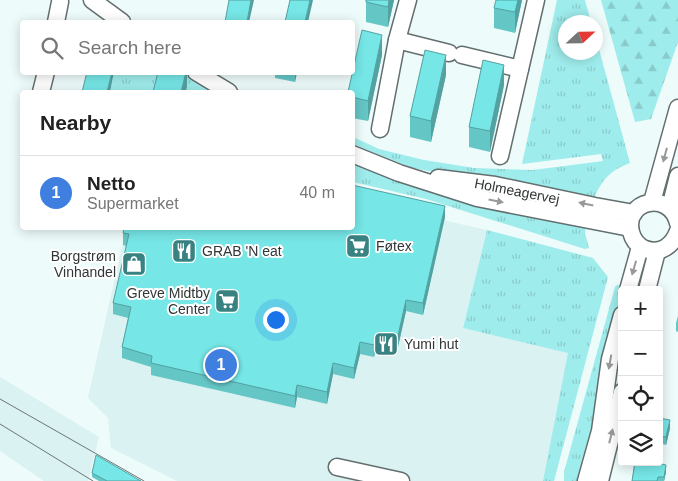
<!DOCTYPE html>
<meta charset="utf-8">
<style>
body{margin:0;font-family:Helvetica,sans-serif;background:#f2f2f2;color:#222}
.controls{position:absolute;right:15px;bottom:15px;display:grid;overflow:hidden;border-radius:5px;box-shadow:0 2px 12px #0003}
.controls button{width:45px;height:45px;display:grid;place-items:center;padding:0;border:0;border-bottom:1px solid #e0e0e0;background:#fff;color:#222;font:25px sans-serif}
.compass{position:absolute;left:558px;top:15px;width:45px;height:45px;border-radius:50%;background:#fff;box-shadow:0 2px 12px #0003;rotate:68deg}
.you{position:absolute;left:275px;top:319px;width:18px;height:18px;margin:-12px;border:4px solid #fff;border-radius:50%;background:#1a73e8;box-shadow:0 0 0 8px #1a73e833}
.badge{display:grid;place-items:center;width:32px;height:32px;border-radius:50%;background:#ea580c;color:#fff;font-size:16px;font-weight:700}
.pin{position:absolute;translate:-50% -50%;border:2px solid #fff;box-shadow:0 1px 5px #0006}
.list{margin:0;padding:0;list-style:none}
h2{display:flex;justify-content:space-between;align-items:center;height:65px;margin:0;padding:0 20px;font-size:21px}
h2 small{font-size:16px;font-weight:400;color:#767676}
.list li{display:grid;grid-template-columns:32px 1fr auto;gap:15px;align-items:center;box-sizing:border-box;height:75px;padding:0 20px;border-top:1px solid #e0e0e0}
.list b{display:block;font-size:19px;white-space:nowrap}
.list p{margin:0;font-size:16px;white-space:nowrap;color:#767676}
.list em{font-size:16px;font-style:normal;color:#767676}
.icon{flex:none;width:28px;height:28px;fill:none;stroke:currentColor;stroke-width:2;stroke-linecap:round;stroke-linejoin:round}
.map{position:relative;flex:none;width:678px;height:481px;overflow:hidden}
.search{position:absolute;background:#fff;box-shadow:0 2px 12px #0003;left:20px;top:20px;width:335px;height:55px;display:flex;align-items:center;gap:12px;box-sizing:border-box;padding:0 18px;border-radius:5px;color:#767676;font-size:19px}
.panel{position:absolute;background:#fff;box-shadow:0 2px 12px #0003;left:20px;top:90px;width:335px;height:140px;border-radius:5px}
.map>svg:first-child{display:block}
.built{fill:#daf2f1}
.grass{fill:url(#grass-tufts)}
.forest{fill:url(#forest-firs)}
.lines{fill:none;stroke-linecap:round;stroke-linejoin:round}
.minor-casing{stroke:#636f6f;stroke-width:19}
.minor{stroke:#fff;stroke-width:16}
.tram{stroke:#6d7575;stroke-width:1}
.wall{fill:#65c6c6}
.shaded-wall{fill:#53a1a1}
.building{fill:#76e6e6;stroke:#53a1a1}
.oneway{fill:#989a9a}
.labels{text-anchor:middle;stroke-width:4;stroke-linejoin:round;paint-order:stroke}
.street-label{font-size:14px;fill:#313636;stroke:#fff}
.poi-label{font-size:14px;fill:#313636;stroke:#fff;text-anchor:start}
</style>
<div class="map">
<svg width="678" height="481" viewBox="0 0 678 481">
<defs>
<pattern id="grass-tufts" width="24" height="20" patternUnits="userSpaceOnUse" patternTransform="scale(1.25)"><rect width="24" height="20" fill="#9fecec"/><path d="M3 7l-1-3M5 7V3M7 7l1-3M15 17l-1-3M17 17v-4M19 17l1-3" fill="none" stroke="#89cbcb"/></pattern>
<pattern id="forest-firs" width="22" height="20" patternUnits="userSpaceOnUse" patternTransform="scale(1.25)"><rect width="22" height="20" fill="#9fecec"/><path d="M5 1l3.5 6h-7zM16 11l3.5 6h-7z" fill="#89cbcb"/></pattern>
</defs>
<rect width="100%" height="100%" fill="#edfbfa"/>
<g class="built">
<polygon points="353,200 487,230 463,328 572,353 543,481 177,481 111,448 108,418 88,398 126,228 352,228"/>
<polygon points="0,377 99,437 88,481 44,481 0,451"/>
</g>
<g class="grass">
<path d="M557,0H585L591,22H566V52H596V38L630,163C609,171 602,180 593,200L412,168L353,144V137L379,149L424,160L474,168L533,170L603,161L601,154L522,164Z"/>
<polygon points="114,73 159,73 158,92 110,92"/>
<polygon points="182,73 214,92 186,92 187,88"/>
<polygon points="352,163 429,192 495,209 586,224 585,233 589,248 585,249 426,199 353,182"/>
<polygon points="487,230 593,258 608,277 554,481 543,481 568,353 463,328"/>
<polygon points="617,285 626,288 622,290 622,301 610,340 597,421 581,481 564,481 564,472 615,287"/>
</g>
<polygon class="forest" points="601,0 678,0 678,42 651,119 635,122"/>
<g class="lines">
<defs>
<g id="minor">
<polyline points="92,0 122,22"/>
<polyline points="56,22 60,2"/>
<polyline points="397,40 449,53"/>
<polyline points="462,55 520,69"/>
<polyline points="196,72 229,92"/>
<polyline points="41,92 46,72"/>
<polyline points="380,129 397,40 408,0"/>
<polyline points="352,154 399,173 477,198 630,228"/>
<polyline points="500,156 536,0"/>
<polyline points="438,178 495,185 595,206 634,213"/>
<polyline points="652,202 678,108"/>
<polyline points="670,208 678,176"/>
<path d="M678,223C670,190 623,200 631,232C633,240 638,246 645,249C661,255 673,245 678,231"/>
<polyline points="628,290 640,247"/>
<polyline points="647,290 657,251"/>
<polyline points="337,467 401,481"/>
<polyline points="586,481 600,431 610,359 622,315"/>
<polyline points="600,481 622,392"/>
</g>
</defs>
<use href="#minor" class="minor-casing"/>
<use href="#minor" class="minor"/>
<g class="tram">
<polyline points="0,399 144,481"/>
<polyline points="0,424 93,481"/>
</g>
</g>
<g class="wall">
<polygon points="366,0 394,0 388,27 366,22"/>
<polygon points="522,0 515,33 494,28 494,8"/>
<polygon points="382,55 368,121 352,118 352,92"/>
<polygon points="275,72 297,72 295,82 275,78"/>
<polygon points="446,75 431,142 410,137 410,116"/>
<polygon points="504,85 490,152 469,147 469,127"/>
<polygon points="445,217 423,315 406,311 397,351 376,346 374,357 360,354 354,379 333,374 327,404 297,397 295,408 151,375 151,367 122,358 122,347 128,318 113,314 113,303 126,246 123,245 123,233"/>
<polygon points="678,316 678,332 676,331 676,323"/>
<polygon points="659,418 670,428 666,445 659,443"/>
<polygon points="631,462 655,462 666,472 664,481 632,481 634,465 631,464"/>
<polygon points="92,473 141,481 99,481 92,477"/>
</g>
<g class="shaded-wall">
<polygon points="251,0 254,0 249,22 247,22"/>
<polygon points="310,0 313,0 308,22 305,22"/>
<polygon points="389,0 394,0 388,27 388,7"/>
<polygon points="518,0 522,0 515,33 515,12"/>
<polygon points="382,35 382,55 368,121 368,101"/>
<polygon points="446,55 446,75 431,142 431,121"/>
<polygon points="504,65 504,85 490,152 490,131"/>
<polygon points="112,72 114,72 110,92 107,92"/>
<polygon points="186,72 187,72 187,87 186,92 181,92"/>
<polygon points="295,72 297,72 295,82"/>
<polygon points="445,206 445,217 423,315 423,303"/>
<polygon points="406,300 406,311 397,351 397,340"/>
<polygon points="376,335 376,346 374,357 374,345"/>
<polygon points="360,342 360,354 354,379 354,368"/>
<polygon points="333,363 333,374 327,404 327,392"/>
<polygon points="297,385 297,397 295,408 295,396"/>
<polygon points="670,420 670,428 666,445 666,437"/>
<polygon points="666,465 666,472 664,481 664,477"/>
</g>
<g class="building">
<polygon points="229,0 251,0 247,22 225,22"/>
<polygon points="290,0 310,0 305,22 285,22"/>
<polygon points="366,0 389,0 388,7 366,2"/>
<polygon points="496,0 518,0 515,12 494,8"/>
<polygon points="362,30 382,35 368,101 352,97 352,92 348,92"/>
<polygon points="425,50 446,55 431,121 410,116"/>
<polygon points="483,60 504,65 490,131 469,127"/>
<polygon points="87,72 112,72 107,92 82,92"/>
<polygon points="158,72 186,72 181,92 153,92"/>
<polygon points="352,185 445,206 423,303 406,300 397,340 376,335 374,345 360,342 354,368 333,363 327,392 297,385 295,396 151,363 152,356 122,347 131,307 113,303 129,234 123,233 124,228 352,228"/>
<polygon points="659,418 670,420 666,437 659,436"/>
<polygon points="96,455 141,481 107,481 92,473"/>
<polygon points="635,462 653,462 666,465 664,477 658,477 657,481 632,481"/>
</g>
<defs><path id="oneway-solid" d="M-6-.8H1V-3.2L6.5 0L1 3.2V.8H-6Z" transform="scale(1.25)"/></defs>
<g class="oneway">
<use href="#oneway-solid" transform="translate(665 155) rotate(105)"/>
<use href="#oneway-solid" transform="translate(496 201) rotate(11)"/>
<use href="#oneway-solid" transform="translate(586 204) rotate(-168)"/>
<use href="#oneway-solid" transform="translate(634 268) rotate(106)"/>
<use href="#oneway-solid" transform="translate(610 362) rotate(100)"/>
<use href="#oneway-solid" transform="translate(611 436) rotate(-76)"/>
</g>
<defs>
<symbol id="supermarket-square" viewBox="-11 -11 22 22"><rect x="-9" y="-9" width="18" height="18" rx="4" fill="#398282" stroke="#fff"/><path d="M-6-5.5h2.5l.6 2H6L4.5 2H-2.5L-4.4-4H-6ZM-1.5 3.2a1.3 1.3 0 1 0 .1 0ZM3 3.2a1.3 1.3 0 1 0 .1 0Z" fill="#fff"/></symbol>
<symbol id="restaurant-square" viewBox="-11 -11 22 22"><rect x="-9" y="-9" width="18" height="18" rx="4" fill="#398282" stroke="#fff"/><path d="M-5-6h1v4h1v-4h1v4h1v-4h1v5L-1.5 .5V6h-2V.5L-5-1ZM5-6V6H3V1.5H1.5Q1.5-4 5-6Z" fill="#fff"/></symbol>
<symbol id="shop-square" viewBox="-11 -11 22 22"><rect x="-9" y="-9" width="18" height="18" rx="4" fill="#398282" stroke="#fff"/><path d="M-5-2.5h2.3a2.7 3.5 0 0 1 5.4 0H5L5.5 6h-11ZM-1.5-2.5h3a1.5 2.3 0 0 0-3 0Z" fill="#fff"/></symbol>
</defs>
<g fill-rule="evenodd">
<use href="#supermarket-square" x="344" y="232" width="28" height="28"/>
<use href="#restaurant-square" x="170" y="237" width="28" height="28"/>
<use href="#shop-square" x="120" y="250" width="28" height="28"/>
<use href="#supermarket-square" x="213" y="287" width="28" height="28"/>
<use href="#restaurant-square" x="372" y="330" width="28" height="28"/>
</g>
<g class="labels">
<g class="street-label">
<text transform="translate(517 191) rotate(11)" y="5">Holmeagervej</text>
</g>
<g class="poi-label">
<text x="376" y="251">Føtex</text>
<text x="202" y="256">GRAB 'N eat</text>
<text x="116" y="261" text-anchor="end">Borgstrøm<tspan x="116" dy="16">Vinhandel</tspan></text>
<text x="210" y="298" text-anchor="end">Greve Midtby<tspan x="210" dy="16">Center</tspan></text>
<text x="404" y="349">Yumi hut</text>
</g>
</g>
</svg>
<div class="controls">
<button>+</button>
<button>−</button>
<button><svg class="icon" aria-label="locate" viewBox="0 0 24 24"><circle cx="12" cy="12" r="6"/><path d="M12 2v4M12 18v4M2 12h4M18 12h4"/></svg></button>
<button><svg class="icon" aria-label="layers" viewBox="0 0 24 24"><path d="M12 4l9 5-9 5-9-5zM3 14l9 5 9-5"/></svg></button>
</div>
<svg class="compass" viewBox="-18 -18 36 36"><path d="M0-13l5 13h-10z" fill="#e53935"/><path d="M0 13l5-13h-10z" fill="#767676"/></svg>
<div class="you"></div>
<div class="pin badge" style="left:221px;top:365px;background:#3f7fe0">1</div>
<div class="search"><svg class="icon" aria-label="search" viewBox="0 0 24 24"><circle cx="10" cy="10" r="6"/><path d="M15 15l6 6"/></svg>Search here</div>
<section class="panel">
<h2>Nearby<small></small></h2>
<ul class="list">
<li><span class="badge" style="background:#3f7fe0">1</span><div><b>Netto</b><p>Supermarket</p></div><em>40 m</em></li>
</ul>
</section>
</div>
